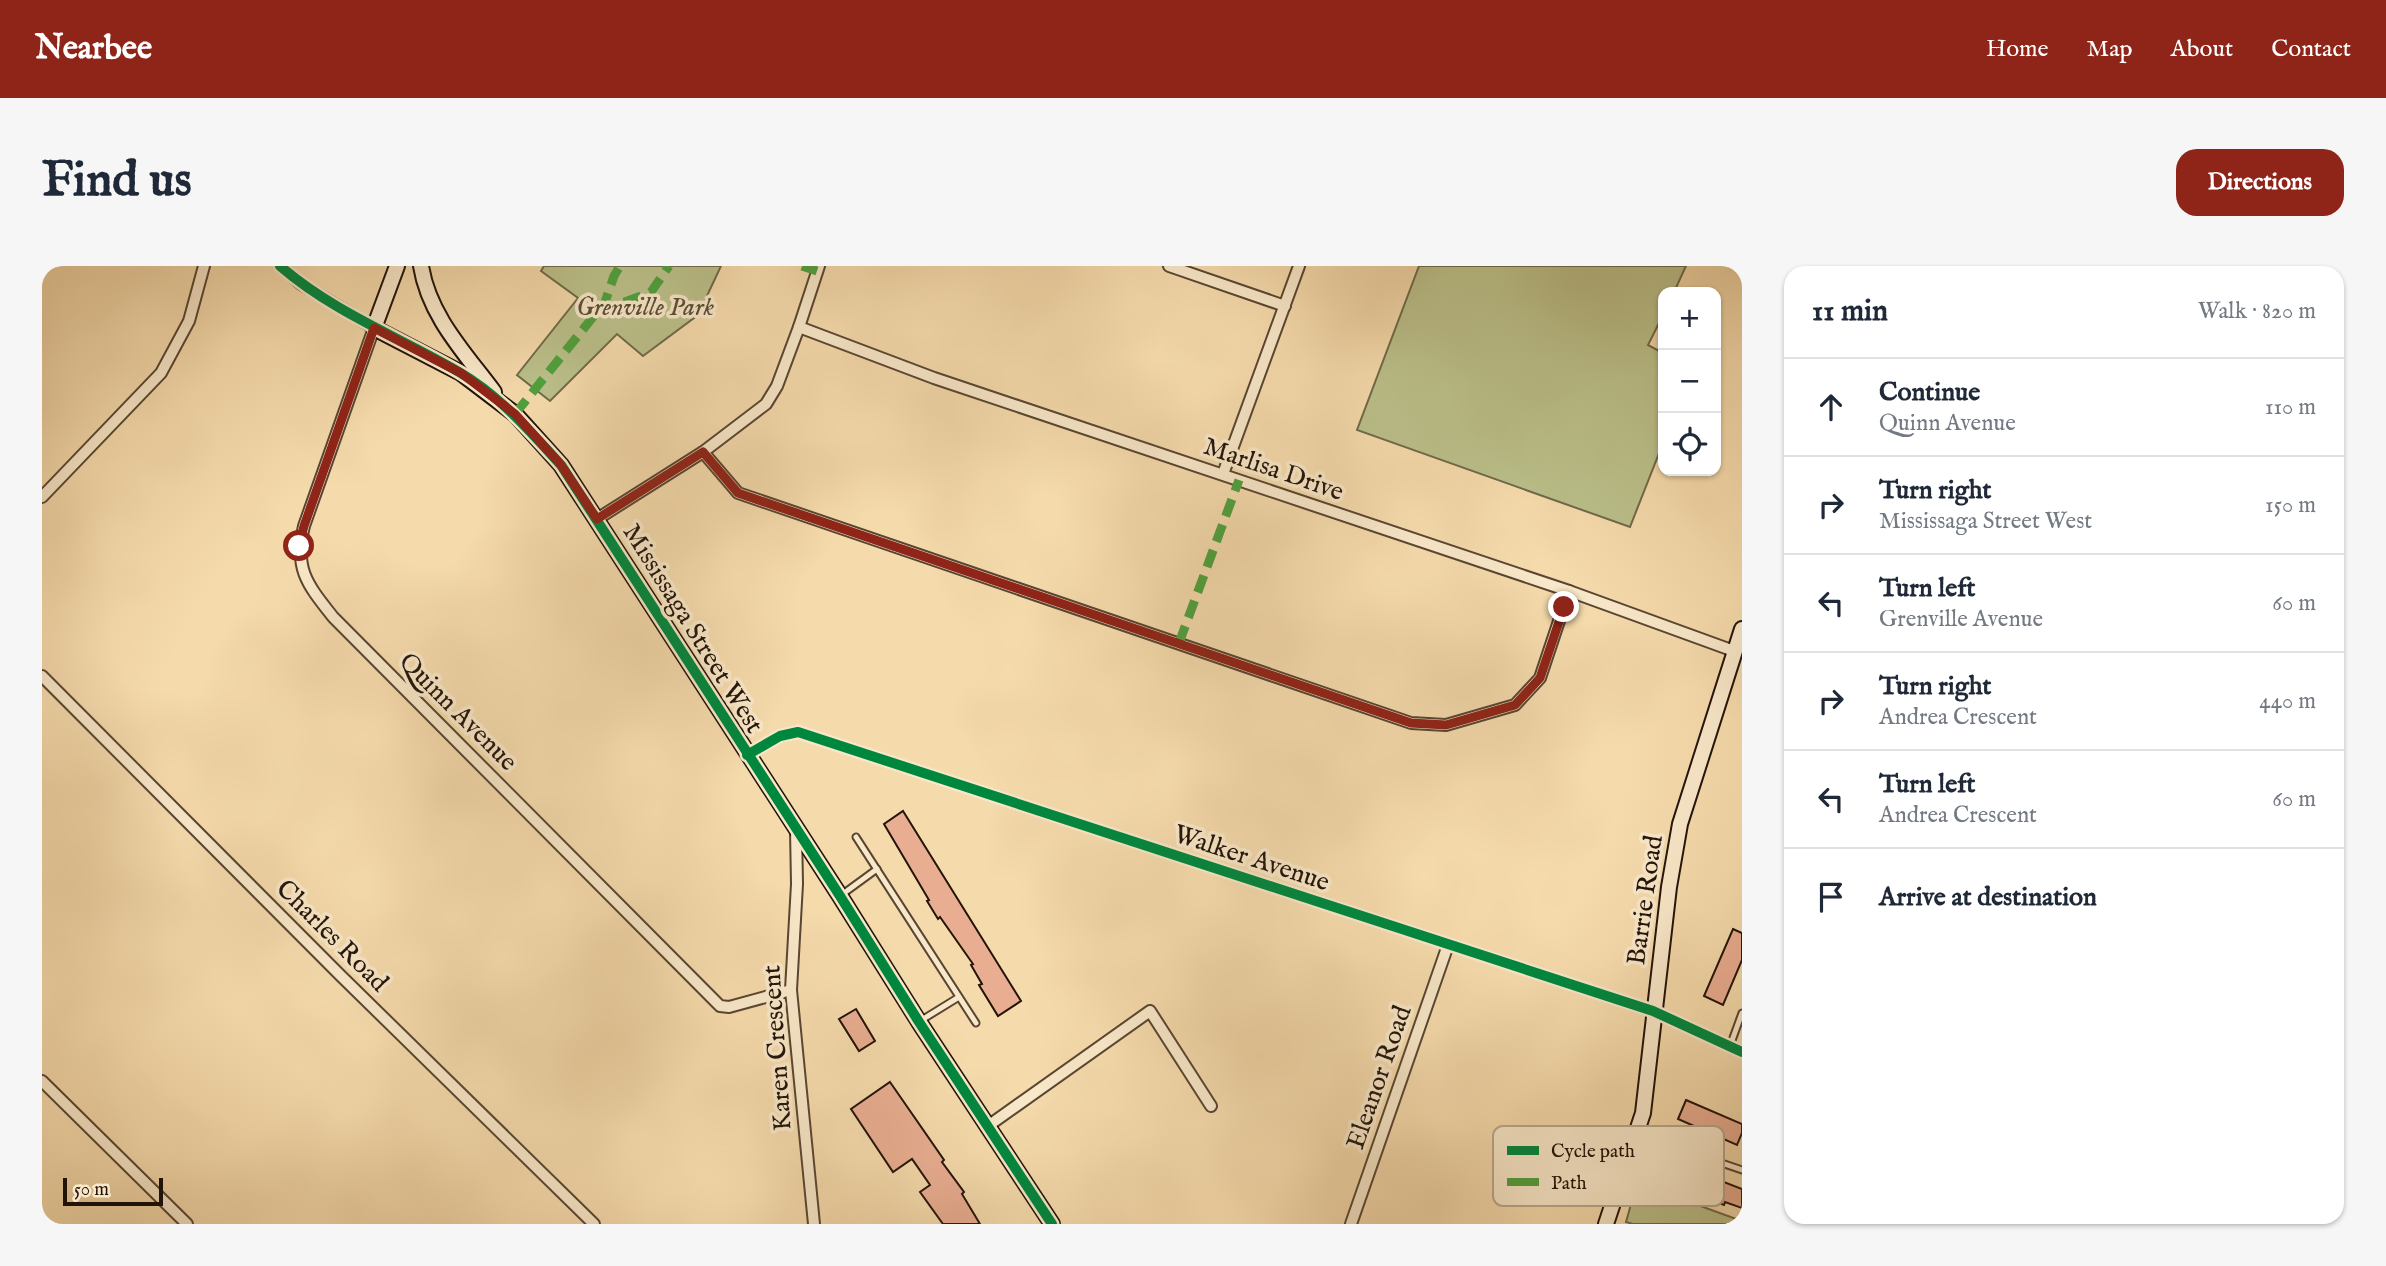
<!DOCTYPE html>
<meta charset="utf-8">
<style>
body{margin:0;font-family:"IM FELL English",serif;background:#f6f6f7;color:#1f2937}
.controls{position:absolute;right:21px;top:21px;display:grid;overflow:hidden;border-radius:14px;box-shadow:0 2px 5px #0004}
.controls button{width:63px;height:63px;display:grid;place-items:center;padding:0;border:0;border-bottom:2px solid #e0e1e3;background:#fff;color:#1f2937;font:35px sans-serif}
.scale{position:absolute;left:21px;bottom:18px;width:100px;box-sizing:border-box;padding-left:7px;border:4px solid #23140a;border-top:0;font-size:19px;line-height:24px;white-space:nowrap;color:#23140a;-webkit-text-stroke:5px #f8e7c8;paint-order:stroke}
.stop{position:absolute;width:21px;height:21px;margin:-16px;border:5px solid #8f2418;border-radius:50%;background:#fff}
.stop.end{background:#8f2418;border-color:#fff;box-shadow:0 2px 7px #0008}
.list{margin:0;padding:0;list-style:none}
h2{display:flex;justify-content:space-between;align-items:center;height:91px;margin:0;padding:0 28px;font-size:30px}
h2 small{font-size:23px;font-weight:400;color:#747a83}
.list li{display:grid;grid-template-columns:46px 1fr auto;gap:21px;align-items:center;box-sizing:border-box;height:98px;padding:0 28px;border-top:2px solid #e0e1e3}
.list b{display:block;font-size:26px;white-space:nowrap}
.list p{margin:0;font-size:23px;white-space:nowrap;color:#747a83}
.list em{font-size:23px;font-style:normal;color:#747a83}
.icon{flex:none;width:38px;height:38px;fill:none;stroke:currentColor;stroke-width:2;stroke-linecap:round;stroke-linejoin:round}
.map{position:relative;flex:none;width:1700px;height:958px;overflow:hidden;border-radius:21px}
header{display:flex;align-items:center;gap:42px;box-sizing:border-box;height:98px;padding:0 35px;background:#8f2418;color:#fff}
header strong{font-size:33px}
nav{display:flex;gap:38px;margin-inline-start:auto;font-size:24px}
.intro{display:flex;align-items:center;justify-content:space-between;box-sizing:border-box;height:168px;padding:0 42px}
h1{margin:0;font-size:49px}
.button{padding:18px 32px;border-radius:21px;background:#8f2418;color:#fff;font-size:24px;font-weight:700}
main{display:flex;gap:42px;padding:0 42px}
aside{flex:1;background:#fff;border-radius:21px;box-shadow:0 2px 5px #0004}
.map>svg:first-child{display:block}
.green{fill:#bbc08a;stroke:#6f6a4a;stroke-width:2}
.building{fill:#e9ad91;stroke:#23140a;stroke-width:2}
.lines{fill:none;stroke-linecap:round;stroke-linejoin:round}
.lane-casing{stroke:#584632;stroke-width:9}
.street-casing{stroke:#584632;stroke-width:14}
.secondary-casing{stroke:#23140a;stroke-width:18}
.lane{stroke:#f8e7c8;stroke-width:5}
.street{stroke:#f8e7c8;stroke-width:10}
.secondary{stroke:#f8e7c8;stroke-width:14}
.quiet{stroke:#50a03e;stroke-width:9;stroke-dasharray:18 9;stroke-linecap:butt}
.cycleway-casing{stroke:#f8e7c8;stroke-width:15}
.cycleway{stroke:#00873e;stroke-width:10}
.route{stroke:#8f2418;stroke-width:9}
.labels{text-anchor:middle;stroke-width:7;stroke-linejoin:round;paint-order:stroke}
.park-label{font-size:26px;font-style:italic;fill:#585037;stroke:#f8e7c8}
.street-label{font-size:26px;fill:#23140a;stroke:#f8e7c8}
.key{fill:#f8e7c8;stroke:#b8a88f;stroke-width:2}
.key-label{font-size:19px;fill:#23140a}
</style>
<header>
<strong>Nearbee</strong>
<nav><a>Home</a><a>Map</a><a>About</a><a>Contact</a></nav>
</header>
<div class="intro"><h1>Find us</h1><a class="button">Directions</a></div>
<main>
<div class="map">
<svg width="1700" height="958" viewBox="0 0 1700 958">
<rect width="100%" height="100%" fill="#f5daab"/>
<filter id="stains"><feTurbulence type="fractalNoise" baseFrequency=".00286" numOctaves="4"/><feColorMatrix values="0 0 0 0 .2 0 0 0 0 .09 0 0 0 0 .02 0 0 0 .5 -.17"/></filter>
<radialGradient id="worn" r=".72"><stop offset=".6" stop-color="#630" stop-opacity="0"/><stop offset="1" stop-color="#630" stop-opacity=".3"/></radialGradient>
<g class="green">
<polygon points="502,0 679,0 656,49 601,90 575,68 508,135 475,109 536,32 499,5"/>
<polygon points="1377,0 1644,0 1632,26 1621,26 1621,49 1606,79 1621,87 1621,177 1588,261 1315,164"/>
<polygon points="1595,917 1700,955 1700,958 1591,958 1584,956"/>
</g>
<g class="building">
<polygon points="861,545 979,735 956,750 937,719 940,718 929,699 931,698 898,651 896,653 885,635 887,634 842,558"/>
<polygon points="1691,663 1700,667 1700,694 1681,739 1662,730"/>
<polygon points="814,743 833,775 817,785 797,753"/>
<polygon points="848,816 902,894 900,896 922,926 920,928 938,958 901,958 878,926 888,919 870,893 851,906 809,843"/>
<polygon points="1644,834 1700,858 1700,867 1695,879 1636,853"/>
<polygon points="1628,895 1700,923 1700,942 1683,936 1682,939 1620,915"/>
</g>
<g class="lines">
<defs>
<g id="lane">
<polyline points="814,571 934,757"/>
<polyline points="798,630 835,603"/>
<polyline points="878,755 917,731"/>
<polyline points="1688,780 1700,747"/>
<polyline points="1594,868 1700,904"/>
</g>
<g id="street">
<path d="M238,0L259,18L332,62L262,260C252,303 265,318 291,351L678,740L687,741L749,724"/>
<polyline points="1127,0 1243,40"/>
<polyline points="757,61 892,112 1527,325 1692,385"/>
<polyline points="661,186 696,227 1369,457 1404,459 1473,439 1498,412 1527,325"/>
<polyline points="1181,208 1257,0"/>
<polyline points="0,231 119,107 147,55 162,0"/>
<polyline points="555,253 661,186 724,138 735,120 757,61 777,0"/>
<polyline points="0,410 299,710 552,958"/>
<polyline points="705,489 738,470 756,466 1611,745 1700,786"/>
<polyline points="754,564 755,618 749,724 772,958"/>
<polyline points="0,815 145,958"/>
<polyline points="946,860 1108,745 1169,840"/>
<polyline points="1309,958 1406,679"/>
</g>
<g id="secondary">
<polyline points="355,0 332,62 419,107 473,148 519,199 798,630 877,756 1010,958"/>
<path d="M379,0C387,50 423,87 452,126"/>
<polyline points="1564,958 1601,847 1627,621 1638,558 1700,363"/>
</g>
</defs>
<use href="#lane" class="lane-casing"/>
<use href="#street" class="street-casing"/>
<use href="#secondary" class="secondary-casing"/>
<use href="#lane" class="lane"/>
<use href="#street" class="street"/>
<use href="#secondary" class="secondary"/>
<g class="quiet">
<polyline points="760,0 775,5"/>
<polyline points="557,46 609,26 627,0"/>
<polyline points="473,148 563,36 572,10 578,0"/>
<polyline points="1137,377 1197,214"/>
</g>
<defs>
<g id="cycleway">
<path d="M238,0C291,46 357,71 417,106C457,129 488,165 519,199L798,630L877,756L1010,958"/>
<polyline points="705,489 738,470 756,466 1611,745 1700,786"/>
</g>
</defs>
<use href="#cycleway" class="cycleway-casing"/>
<use href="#cycleway" class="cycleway"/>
</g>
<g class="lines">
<polyline class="route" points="257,280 262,260 332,62 419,107 473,148 519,199 555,253 661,186 696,227 1369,457 1404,459 1473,439 1498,412 1522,341"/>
</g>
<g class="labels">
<g class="park-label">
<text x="603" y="49">Grenville Park</text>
</g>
<g class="street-label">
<text transform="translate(1232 202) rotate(19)" y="9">Marlisa Drive</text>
<text transform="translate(652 362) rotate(58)" y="9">Mississaga Street West</text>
<text transform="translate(417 445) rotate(45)" y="9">Quinn Avenue</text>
<text transform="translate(1210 591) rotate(18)" y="9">Walker Avenue</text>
<text transform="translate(1602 634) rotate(-82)" y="9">Barrie Road</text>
<text transform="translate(291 669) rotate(45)" y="9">Charles Road</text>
<text transform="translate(734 782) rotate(-94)" y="9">Karen Crescent</text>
<text transform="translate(1336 811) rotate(-71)" y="9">Eleanor Road</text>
</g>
</g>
<rect x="1451" y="860" width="231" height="80" rx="10" class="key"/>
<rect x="1465" y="880" width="32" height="9" fill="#00873e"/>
<rect x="1465" y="912" width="32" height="8" fill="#50a03e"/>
<g class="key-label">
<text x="1509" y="891">Cycle path</text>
<text x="1509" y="923">Path</text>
</g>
<rect width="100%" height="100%" filter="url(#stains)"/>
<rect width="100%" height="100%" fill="url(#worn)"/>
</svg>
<div class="controls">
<button>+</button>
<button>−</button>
<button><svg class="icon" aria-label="locate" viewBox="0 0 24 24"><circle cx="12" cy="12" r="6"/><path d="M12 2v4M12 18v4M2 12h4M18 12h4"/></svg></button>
</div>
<div class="scale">50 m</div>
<div class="stop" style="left:257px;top:280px"></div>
<div class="stop end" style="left:1522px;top:341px"></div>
</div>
<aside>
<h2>11 min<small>Walk · 820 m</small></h2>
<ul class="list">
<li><svg class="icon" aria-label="ahead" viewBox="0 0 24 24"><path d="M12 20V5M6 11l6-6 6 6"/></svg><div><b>Continue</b><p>Quinn Avenue</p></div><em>110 m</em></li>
<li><svg class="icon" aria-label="right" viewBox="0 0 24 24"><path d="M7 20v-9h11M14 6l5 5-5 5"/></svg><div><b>Turn right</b><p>Mississaga Street West</p></div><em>150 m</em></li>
<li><svg class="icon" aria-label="left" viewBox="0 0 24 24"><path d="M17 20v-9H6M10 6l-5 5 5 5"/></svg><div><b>Turn left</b><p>Grenville Avenue</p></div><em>60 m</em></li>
<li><svg class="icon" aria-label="right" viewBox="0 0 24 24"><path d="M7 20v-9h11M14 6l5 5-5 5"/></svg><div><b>Turn right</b><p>Andrea Crescent</p></div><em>440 m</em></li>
<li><svg class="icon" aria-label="left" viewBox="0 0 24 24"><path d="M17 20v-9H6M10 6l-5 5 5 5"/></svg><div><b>Turn left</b><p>Andrea Crescent</p></div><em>60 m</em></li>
<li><svg class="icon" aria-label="arrive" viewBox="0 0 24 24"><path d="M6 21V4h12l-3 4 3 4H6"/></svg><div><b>Arrive at destination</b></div></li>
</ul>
</aside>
</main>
